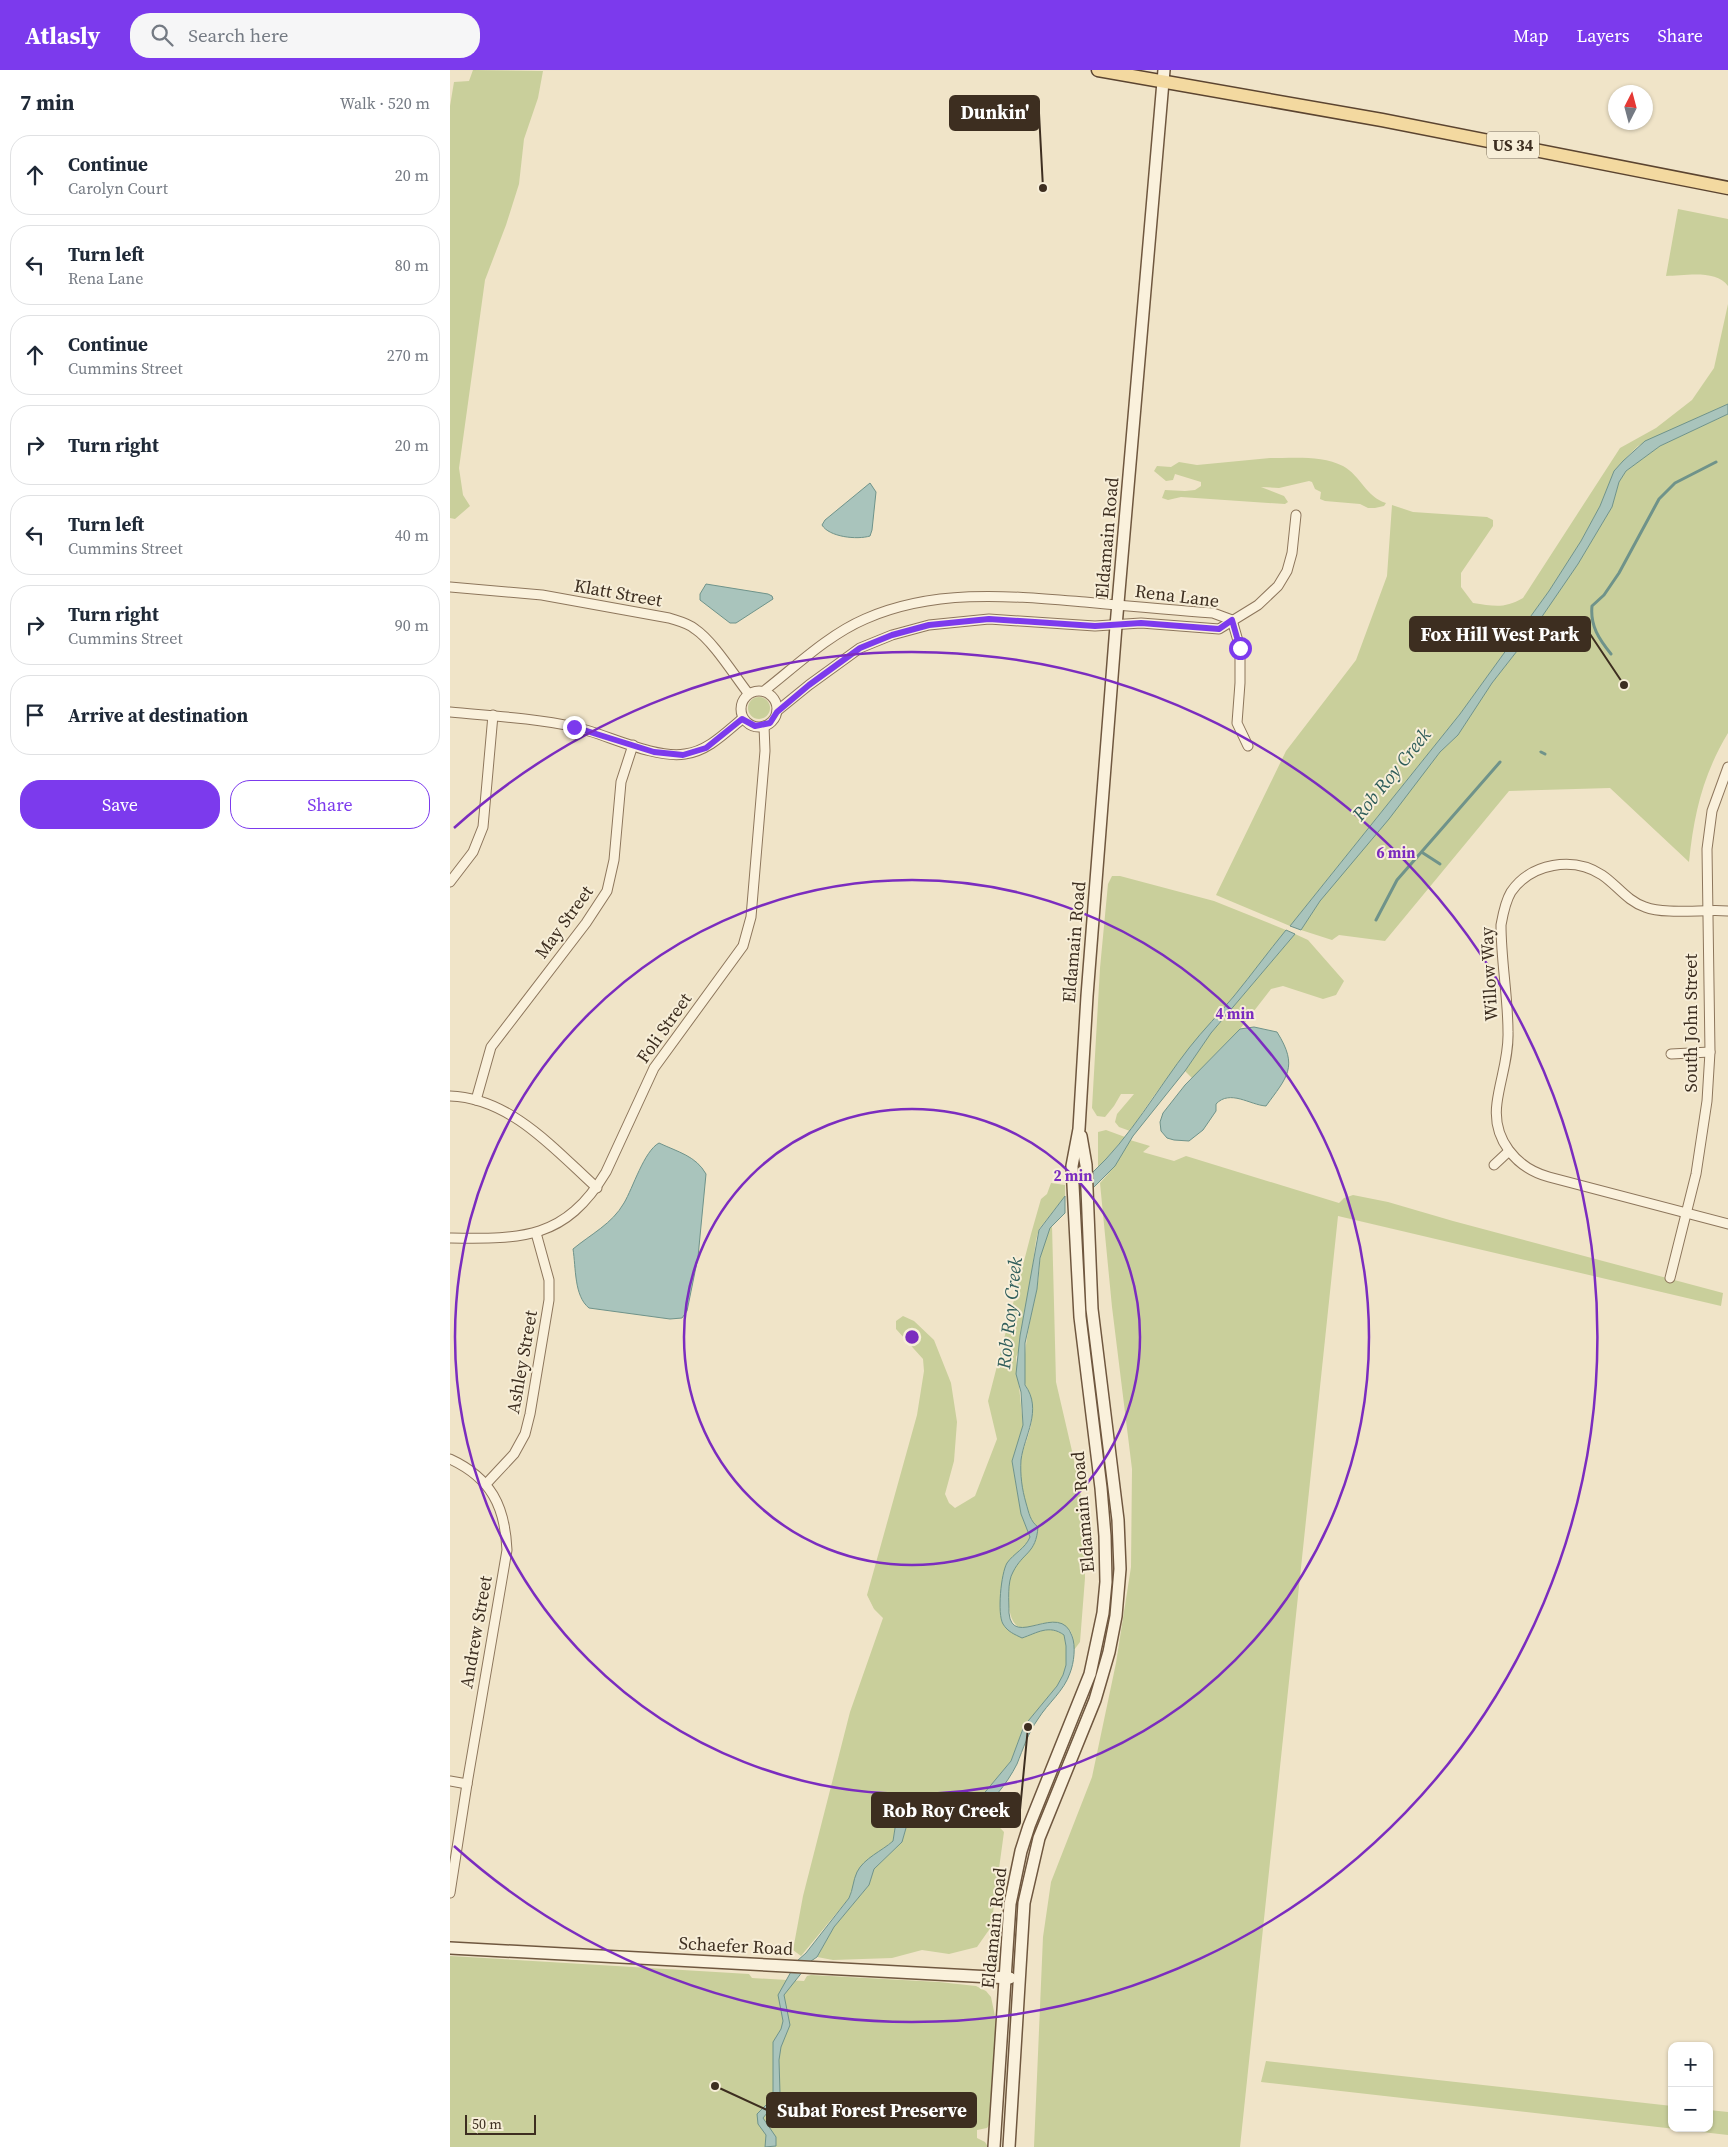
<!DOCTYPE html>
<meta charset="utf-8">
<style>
body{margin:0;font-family:"Source Serif 4",serif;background:#f6f6f7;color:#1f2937}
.controls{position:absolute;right:15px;bottom:15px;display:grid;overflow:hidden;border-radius:10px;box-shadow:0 1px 4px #0004}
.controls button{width:45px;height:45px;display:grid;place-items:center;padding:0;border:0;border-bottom:1px solid #e0e1e3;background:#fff;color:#1f2937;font:25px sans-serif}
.compass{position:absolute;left:1158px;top:15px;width:45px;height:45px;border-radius:50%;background:#fff;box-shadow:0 1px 4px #0004;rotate:6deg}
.scale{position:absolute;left:15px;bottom:12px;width:71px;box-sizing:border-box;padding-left:5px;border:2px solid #3d2e20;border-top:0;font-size:14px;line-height:18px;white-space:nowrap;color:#3d2e20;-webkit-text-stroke:4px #f7eed8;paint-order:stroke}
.stop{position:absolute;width:15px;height:15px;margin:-11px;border:4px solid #7c3aed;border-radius:50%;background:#fff}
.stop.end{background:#7c3aed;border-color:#fff;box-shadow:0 1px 5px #0008}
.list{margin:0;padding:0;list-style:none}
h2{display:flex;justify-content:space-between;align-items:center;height:65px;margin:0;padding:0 20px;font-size:21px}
h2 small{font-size:16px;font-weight:400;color:#747a83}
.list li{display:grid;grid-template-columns:32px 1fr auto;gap:15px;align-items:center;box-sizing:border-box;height:80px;margin:0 10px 10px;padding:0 10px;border:1px solid #e0e1e3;border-radius:20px}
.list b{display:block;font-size:19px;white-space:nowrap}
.list p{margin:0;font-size:16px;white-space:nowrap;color:#747a83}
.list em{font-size:16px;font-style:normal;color:#747a83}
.actions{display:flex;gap:10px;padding:15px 20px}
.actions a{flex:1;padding:11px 0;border:1px solid #7c3aed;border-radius:20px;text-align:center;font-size:18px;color:#7c3aed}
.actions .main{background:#7c3aed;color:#fff}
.icon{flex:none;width:28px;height:28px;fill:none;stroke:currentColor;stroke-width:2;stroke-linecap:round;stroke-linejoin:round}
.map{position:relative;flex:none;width:1278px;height:2077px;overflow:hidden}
header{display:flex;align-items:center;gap:30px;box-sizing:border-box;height:70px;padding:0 25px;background:#7c3aed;color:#fff}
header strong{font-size:24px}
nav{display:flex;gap:28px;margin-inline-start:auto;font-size:18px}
.search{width:350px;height:45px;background:#f6f6f7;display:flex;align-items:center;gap:12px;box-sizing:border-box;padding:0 18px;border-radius:20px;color:#747a83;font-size:19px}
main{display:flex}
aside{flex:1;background:#fff}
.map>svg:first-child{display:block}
.green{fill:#c9cf9b}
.water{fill:#a9c4bc;stroke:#6f938a}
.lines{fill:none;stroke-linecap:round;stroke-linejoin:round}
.stream{stroke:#6f938a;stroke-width:3}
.street-casing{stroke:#8d765c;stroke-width:11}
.secondary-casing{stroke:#6f573f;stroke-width:14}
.primary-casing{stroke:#5b4430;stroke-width:15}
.street{stroke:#faf1dc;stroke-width:9}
.secondary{stroke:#faf1dc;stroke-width:11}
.primary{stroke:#f3d9a0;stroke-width:12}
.route{stroke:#7c3aed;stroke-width:6}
.ring{fill:none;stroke:#7b2cbf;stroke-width:2.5}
.labels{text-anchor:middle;stroke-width:4;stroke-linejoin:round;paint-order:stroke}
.shield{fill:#f7eed8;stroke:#756857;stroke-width:1}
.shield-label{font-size:16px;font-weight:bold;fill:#3d2e20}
.street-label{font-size:18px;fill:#3d2e20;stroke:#f7eed8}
.water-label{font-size:19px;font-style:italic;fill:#2f5d5a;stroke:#f7eed8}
.centre{fill:#7b2cbf;stroke:#f7eed8;stroke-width:2.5}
.ring-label{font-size:15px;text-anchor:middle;font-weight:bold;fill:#7b2cbf;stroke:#f7eed8;stroke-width:4;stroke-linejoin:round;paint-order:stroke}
.leader{fill:none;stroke:#3d2e20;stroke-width:2}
.callout-dot{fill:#3d2e20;stroke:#f7eed8;stroke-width:2}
.callout{fill:#3d2e20;stroke:#3d2e20;stroke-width:2}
.callout-label{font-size:19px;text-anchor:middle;font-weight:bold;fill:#fff}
</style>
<header>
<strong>Atlasly</strong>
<div class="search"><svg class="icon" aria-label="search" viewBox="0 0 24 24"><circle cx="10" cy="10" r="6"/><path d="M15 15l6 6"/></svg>Search here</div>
<nav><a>Map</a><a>Layers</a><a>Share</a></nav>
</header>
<main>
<aside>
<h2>7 min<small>Walk · 520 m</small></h2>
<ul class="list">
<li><svg class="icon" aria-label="ahead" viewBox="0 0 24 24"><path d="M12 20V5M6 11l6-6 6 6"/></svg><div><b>Continue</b><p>Carolyn Court</p></div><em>20 m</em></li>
<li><svg class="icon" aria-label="left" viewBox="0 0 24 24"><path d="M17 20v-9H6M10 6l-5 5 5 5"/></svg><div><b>Turn left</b><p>Rena Lane</p></div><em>80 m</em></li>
<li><svg class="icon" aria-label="ahead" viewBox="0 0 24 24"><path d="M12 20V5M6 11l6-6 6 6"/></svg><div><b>Continue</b><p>Cummins Street</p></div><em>270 m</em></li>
<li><svg class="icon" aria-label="right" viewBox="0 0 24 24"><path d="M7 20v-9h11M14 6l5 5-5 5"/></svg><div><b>Turn right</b></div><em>20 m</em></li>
<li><svg class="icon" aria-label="left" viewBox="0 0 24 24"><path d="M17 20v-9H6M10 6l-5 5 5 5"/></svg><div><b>Turn left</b><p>Cummins Street</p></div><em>40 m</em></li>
<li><svg class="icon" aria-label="right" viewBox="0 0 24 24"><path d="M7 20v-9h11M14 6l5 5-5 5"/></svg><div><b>Turn right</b><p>Cummins Street</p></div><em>90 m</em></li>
<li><svg class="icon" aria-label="arrive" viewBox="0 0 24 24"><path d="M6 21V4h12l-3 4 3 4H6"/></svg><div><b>Arrive at destination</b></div></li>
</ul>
<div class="actions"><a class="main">Save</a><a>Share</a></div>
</aside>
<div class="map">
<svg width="1278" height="2077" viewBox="0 0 1278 2077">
<rect width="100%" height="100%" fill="#f0e4c8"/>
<g class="green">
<polygon points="23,0 93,1 88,28 74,69 69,114 56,155 35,210 9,398 13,425 20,436 5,449 0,448 0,36 4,12 19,11"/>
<path d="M1228,139L1278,149V216C1266,199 1234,206 1216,206Z"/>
<path d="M1278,234V334L1188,376L1173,391L1164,401L1150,436L1131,471L1099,521L1010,644L840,856L766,825L836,681L906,590L937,506L942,435L963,442L1037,447L1043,450V456L1011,503V517L1023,533C1044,536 1054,539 1073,528L1170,378L1206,358L1242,330L1264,298Z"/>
<path d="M1278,344V663C1253,705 1244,743 1239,792L1160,718L1059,721L935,871L889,865L882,870L851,860L870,831L990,682L1008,665L1042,613L1078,567L1128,494L1162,437L1169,412L1176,401L1210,376Z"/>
<path d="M820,388C843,388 872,385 893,396C911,406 916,427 936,433L934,436L925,438H918L910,434L875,431L870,429L871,422L865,419L862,412L859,411L829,418L811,417L834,426L838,432L835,434L731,427L718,430L712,428L715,420L735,421L745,420L751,416V412L725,404L723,410L716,411L704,401L707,396L721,397L729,392L747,395Z"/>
<circle cx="309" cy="638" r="11"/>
<polygon points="662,806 670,806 764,831 836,860 789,920 740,977 703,1027 680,1061 669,1057 665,1052 667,1044 684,1024 671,1024 664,1036 655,1047 647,1046 642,1038 650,898 658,814"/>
<polygon points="845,864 858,870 894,911 886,925 873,929 833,916 821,919 790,959 742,1008 735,1001 761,963"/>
<polygon points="656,1060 675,1067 648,1098 648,1062"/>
<polygon points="680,1070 700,1076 693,1082 696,1083 724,1091 736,1086 889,1133 894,1128 903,1125 938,1132 1003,1151 1273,1223 1271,1236 888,1146 790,2077 584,2077 593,1867 601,1812 642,1707 666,1593 681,1497 682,1399 662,1237 650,1113 665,1096"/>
<path d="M601,1113L615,1115V1126L589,1159L586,1170L580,1216L570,1266V1279L566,1287L573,1355L562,1391L571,1444L580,1467L573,1479L558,1492L551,1534L552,1552L572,1567C587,1563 599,1554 614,1565L616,1576V1595L613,1605L607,1616L574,1656L561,1691L531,1727L510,1737H500L485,1733H460L448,1739L443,1771L410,1797L399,1828L351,1886L343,1880L353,1826L400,1642L433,1548L424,1539L417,1525L467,1345L474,1301L473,1289L446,1259V1251L453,1246L464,1251L484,1270L501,1313L507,1352L504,1391L495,1424L499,1433L505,1438L525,1426L547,1369L538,1331L581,1164L591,1129L597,1124Z"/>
<path d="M602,1155L606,1312L622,1381L634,1442L635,1508L630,1572L624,1580L623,1567L620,1560C611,1558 598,1552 590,1554C583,1555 578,1559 571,1558C555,1554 557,1514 562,1502C571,1482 586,1485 588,1457C574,1447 569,1406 571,1389C574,1374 582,1361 582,1345C582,1337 581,1329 579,1322C578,1318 575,1316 575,1312C572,1279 581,1249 587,1218C591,1199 588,1171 602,1155Z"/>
<path d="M533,1740L554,1762L541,1857L527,1877L499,1884L472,1880L442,1888L383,1890L367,1887L384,1857L419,1815L424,1799L452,1772L458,1751C483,1736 494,1744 521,1748Z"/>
<polygon points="0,1886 299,1904 302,1908 354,1911 357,1906 361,1905 489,1912 526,1916 536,1921 541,1927 546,1951 540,2054 537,2058 527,2060 527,2068 535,2072 538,2077 0,2077"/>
<polygon points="816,1991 1222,2036 1222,2058 1259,2058 1259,2040 1278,2042 1278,2065 811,2012"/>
</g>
<g class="water">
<polygon points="1278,334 1278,344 1210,376 1176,401 1169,412 1162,437 1128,494 1078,567 1042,613 1008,665 990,682 939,749 870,831 851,860 840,856 1010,644 1099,521 1131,471 1150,436 1164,401 1173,391 1195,371"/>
<path d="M420,413L426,422L422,460L420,466C407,470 379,467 372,455L375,450Z"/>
<polygon points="256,514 318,524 322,526 323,529 286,553 280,553 250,530 250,524"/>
<path d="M836,860L845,864L761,963L735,1001L683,1066L665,1096L642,1119V1103C681,1067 707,1019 739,978C753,960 770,943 784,926C802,904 818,882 836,860Z"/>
<path d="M804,957L827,962C849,997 837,1007 816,1036C800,1035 780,1019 766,1034V1041L753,1060L739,1071L724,1070L717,1068L711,1061L710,1052L713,1043L735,1015L790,959Z"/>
<path d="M209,1073C228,1082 246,1086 256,1104L248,1187L237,1241L232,1248L220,1249L139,1238C124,1226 126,1198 123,1179C141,1164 162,1154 174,1133C183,1118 194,1081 209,1073Z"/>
<path d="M615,1126V1143L600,1158L590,1188L587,1219L575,1273V1315C593,1340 574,1366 571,1390C570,1405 572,1419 576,1433C579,1443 580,1451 588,1457C586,1484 573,1482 563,1502C557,1512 559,1531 559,1543C562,1580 610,1530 622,1566C626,1576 624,1593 620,1603C614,1621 598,1633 588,1649C578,1663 573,1679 567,1694C557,1714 540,1735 521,1748C494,1744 483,1736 458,1751L452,1772L424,1799L419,1815L384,1857L367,1887L361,1891L334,1925L340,1955L331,1977L329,1990L330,2023L329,2028L313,2048L326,2067V2076L315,2077L316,2065L308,2054L307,2044L320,2031L323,2024V1972L331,1959L333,1951L328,1925L347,1891L356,1883L399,1828C403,1820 403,1810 407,1802C414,1788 432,1781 443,1771L448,1739L453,1731L485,1733L500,1737H510L531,1727L561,1691L574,1656L607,1616L613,1605L616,1595V1576L614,1565C599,1554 587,1563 572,1568C564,1564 558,1562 553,1554C547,1544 551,1503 557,1493C564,1483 575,1479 580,1467L571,1444L562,1391L573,1355L571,1322L566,1304L570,1266L589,1160Z"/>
</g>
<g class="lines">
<g class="stream">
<path d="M1161,584C1149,569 1140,556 1142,536L1154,525L1169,503L1209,429L1225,413L1266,392"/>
<polyline points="1091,682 1095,684"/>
<polyline points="973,783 990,794"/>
<polyline points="926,850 947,810 1050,692"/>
</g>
<defs>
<g id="street">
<path d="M0,517L92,525L219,548C228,551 238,553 245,559C263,571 284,605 298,623"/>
<polyline points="782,550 790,578 790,613 787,653 798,676"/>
<circle cx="309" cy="639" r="18"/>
<path d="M314,621C346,596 378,565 415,549C485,518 562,526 635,532C678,536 721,540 763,543L782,550"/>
<polyline points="327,641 359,615 410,578 442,565 479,555 539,549 645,556 691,553 769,559 808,535 828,516 837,501 842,483 846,445"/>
<path d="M0,642C42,646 84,648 125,657C156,664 204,689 235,684C258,681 275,663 292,649"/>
<polyline points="0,812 23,782 33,757 43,645"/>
<path d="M1278,841C1254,839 1216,845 1195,837C1177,831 1167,815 1152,805C1123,786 1081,793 1061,822C1055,832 1053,844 1051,855C1051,891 1058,926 1058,962C1059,987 1050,1009 1047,1033C1042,1069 1066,1098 1099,1107L1278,1154"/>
<polyline points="1221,984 1260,982"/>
<path d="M0,1026C61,1028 105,1080 147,1118"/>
<polyline points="26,1030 41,977 136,853 157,821 164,790 171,712 183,675"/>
<polyline points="1044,1095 1059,1081"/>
<path d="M0,1168C72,1169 115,1170 156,1102L204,998L293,876L301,847L315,681L314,656"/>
<polyline points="1220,1208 1246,1104 1257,1031 1260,982 1257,779 1262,741 1278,697"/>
<path d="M0,1389C41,1408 55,1436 57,1480L17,1714L0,1823"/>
<polyline points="36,1414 64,1384 75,1364 80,1344 99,1230 99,1210 86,1163"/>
<polyline points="0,1711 17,1714"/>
</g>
<g id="secondary">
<polyline points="0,1878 560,1908"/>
<polyline points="544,2077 560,1834 571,1781 579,1756 640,1604 653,1543 656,1512 655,1466 651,1418 630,1247 622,1096 629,1059 637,926 666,556 714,0"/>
<polyline points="559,2077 574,1833 589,1768 645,1630 659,1582 666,1546 670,1499 668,1450 642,1239 636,1095 631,1066"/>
</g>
<polyline id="primary" points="648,0 932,50 1278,118"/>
</defs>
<use href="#street" class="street-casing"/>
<use href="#secondary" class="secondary-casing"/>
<use href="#primary" class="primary-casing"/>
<use href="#street" class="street"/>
<use href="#secondary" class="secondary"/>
<use href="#primary" class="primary"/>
</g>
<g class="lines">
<polyline class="route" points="124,657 204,682 233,685 256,678 292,649 305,656 320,653 327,642 359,615 410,578 442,565 479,555 539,549 645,556 691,553 769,559 782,550 790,578"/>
</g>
<g class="ring">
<circle cx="462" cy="1267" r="228"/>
<circle cx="462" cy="1267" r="457"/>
<path d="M4 758A685 685 0 1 1 4 1776"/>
</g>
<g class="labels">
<rect class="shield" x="1037" y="61.5" width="52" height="27" rx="4"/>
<g class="shield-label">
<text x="1063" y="81">US 34</text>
</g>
<g class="street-label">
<text transform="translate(657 468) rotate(-85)" y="6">Eldamain Road</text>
<text transform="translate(168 523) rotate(10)" y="6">Klatt Street</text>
<text transform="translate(727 526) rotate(7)" y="6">Rena Lane</text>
<text transform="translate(114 852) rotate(-54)" y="6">May Street</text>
<text transform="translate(624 872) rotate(-85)" y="6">Eldamain Road</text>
<text transform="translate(1039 904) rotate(-93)" y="6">Willow Way</text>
<text transform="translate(1241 953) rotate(-90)" y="6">South John Street</text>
<text transform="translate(214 958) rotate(-55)" y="6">Foli Street</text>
<text transform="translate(72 1292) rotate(-80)" y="6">Ashley Street</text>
<text transform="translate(633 1442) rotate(-95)" y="6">Eldamain Road</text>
<text transform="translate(26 1562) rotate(-80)" y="6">Andrew Street</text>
<text transform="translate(544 1858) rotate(-84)" y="6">Eldamain Road</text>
<text transform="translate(286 1876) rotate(3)" y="6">Schaefer Road</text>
</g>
<g class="water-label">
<text transform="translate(941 704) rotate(-51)" y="7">Rob Roy Creek</text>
<text transform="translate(559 1243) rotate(-84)" y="7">Rob Roy Creek</text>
</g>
</g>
<circle cx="462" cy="1267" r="8" class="centre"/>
<g class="ring-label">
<text x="946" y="788">6 min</text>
<text x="785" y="949">4 min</text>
<text x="623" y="1111">2 min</text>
</g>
<path class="leader" d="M593 118L589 43M1174 615L1140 564M578 1657L570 1740M265 2016L317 2040"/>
<g class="callout-dot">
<circle cx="593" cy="118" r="5"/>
<circle cx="1174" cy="615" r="5"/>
<circle cx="578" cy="1657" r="5"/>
<circle cx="265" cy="2016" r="5"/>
</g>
<g class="callout">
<rect x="500" y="26" width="89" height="34" rx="5"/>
<rect x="960" y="547" width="180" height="34" rx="5"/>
<rect x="422" y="1723" width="148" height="34" rx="5"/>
<rect x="317" y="2023" width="209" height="34" rx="5"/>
</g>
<g class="callout-label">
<text x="545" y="49">Dunkin'</text>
<text x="1050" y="571">Fox Hill West Park</text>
<text x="496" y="1747">Rob Roy Creek</text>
<text x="422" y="2047">Subat Forest Preserve</text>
</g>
</svg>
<div class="controls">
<button>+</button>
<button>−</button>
</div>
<svg class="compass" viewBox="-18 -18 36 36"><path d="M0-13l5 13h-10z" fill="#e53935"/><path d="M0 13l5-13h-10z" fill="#747a83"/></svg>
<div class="scale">50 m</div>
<div class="stop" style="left:790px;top:578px"></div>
<div class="stop end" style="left:124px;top:657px"></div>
</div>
</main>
